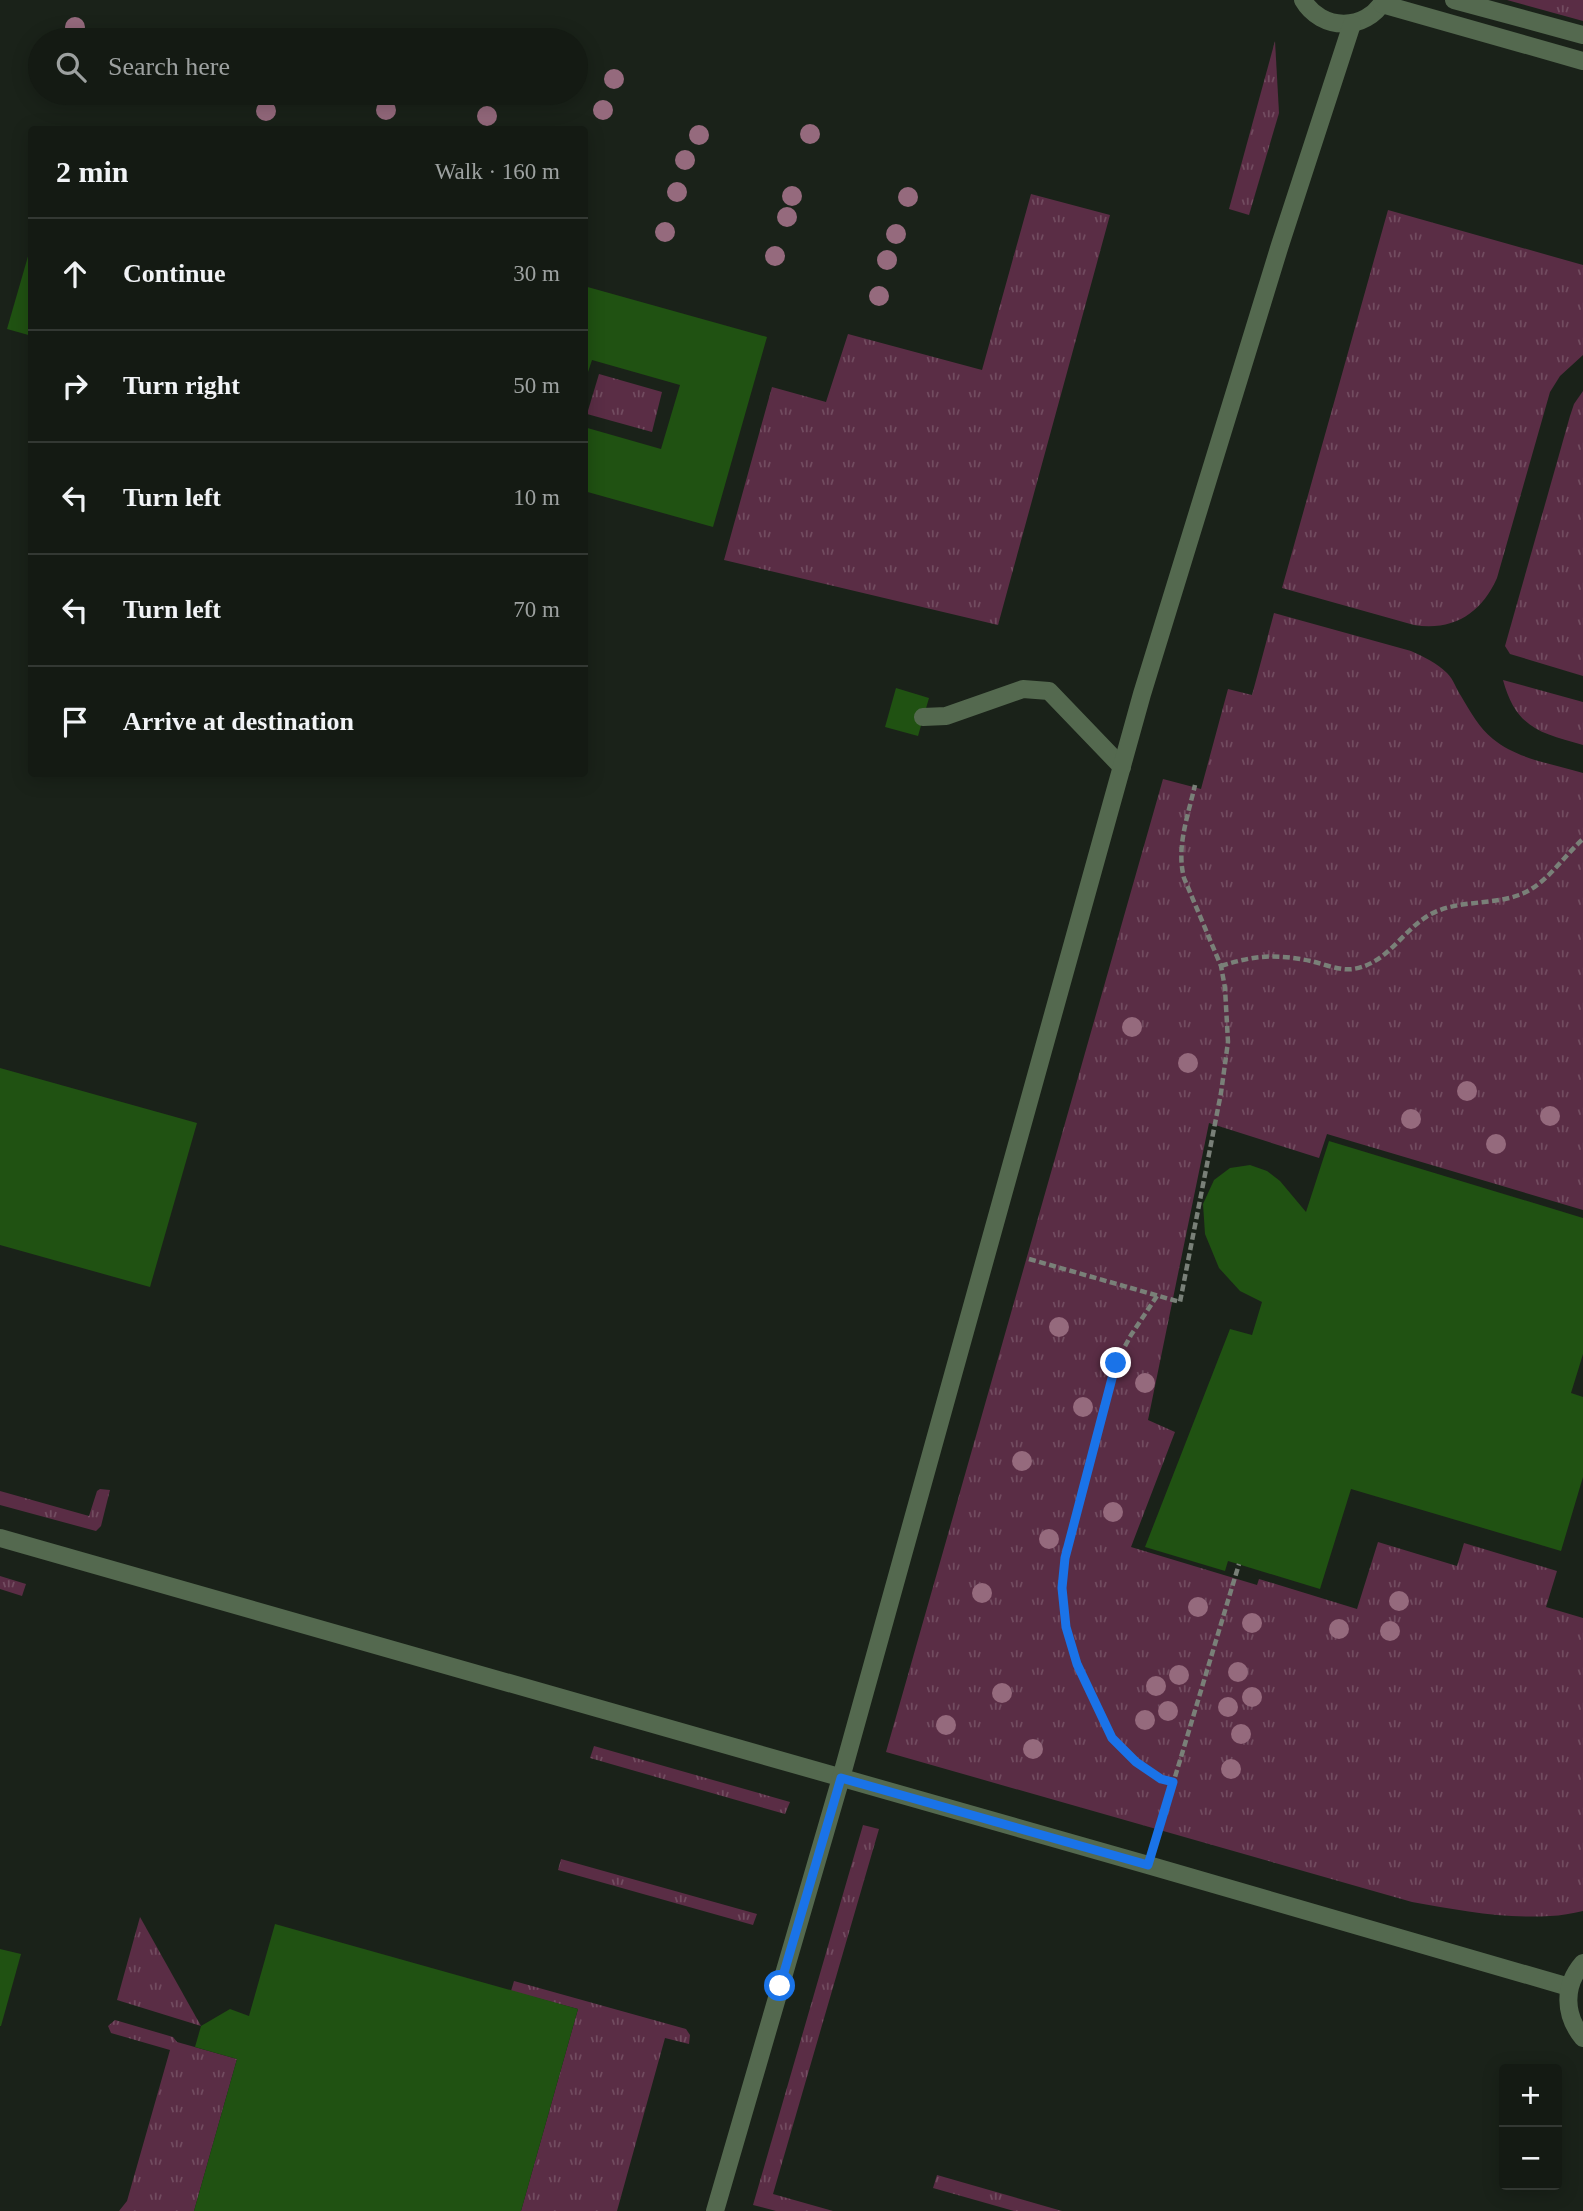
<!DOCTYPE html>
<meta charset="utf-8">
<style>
body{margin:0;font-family:Georgia,serif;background:#212721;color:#f1f3f6}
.controls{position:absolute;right:21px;bottom:21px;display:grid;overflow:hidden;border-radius:7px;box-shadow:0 4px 18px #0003}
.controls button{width:63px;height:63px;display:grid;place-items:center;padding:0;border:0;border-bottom:2px solid #333833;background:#141a13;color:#f1f3f6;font:35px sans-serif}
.stop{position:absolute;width:21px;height:21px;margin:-16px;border:5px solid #1a73e8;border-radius:50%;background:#fff}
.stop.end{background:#1a73e8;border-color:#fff;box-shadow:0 2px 7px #0008}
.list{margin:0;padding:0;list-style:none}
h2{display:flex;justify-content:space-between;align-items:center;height:91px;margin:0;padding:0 28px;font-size:30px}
h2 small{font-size:23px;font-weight:400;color:#9da1a0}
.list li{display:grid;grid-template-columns:46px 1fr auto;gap:21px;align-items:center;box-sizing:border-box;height:112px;padding:0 28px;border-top:2px solid #333833}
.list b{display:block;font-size:26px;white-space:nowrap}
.list em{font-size:23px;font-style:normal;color:#9da1a0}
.icon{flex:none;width:38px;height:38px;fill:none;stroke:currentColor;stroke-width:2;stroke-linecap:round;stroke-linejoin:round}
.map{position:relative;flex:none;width:1583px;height:2211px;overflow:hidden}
.search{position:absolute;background:#141a13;box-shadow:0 4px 18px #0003;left:28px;top:28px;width:560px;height:77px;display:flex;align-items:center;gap:18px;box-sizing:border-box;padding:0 24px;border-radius:38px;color:#9da1a0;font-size:26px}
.panel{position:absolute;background:#141a13;box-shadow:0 4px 18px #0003;left:28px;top:126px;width:560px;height:651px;border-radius:7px}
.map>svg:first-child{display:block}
.grass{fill:url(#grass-tufts)}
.building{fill:#205212}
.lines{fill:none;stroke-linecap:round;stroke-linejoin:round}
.path{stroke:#798078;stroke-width:4.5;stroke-dasharray:7 3.5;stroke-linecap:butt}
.minor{stroke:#54694f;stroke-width:18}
.tree{fill:#956a7d}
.route{stroke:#1a73e8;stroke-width:9}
</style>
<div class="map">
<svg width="1583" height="2211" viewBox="0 0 1583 2211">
<defs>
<pattern id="grass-tufts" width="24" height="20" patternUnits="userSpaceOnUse" patternTransform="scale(1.75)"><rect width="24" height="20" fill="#5a2d45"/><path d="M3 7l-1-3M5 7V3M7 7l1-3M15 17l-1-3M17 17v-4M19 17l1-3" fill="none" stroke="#724c60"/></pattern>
</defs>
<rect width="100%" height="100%" fill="#1a2219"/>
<g class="grass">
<polygon points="1507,0 1583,0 1583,21"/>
<polygon points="1275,41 1279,113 1249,215 1229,209"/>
<polygon points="1031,194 1110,215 998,625 724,560 772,387 826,402 848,334 982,370"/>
<path d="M1388,210L1583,265V355L1560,376L1550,392L1497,578C1481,614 1453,631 1414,625L1282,588Z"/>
<polygon points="599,374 662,392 652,432 587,414"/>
<polygon points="1583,391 1583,676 1510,654 1505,646 1570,416 1574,404"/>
<path d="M1274,613L1411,651C1424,657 1437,663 1447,673C1454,680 1456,689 1461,696C1470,711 1479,728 1493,739C1517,759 1553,764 1583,773V1210L1327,1134L1319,1158L1209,1123L1148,1420L1175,1432L1131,1547L1257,1585L1259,1579L1357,1609L1378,1542L1457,1566L1464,1543L1557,1571L1546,1607L1583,1618V1911C1572,1913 1561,1916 1550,1916C1504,1919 1457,1910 1412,1902L886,1752L1163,779L1201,789L1228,689L1252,695Z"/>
<path d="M1503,680L1583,702V745C1540,733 1516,728 1503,680Z"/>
<polygon points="100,1489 110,1490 101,1526 96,1531 0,1505 0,1491 89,1516 97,1491"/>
<polygon points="0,1576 26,1584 22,1596 0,1589"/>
<polygon points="594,1746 790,1802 785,1814 590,1758"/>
<polygon points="863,1825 879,1829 773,2194 833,2211 776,2211 753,2205"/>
<polygon points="561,1859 757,1914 753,1925 558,1870"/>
<polygon points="140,1917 201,2026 117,2000"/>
<polygon points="514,1981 686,2029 690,2035 689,2044 665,2038 617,2211 521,2211 578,2009 511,1991"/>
<polygon points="115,2020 173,2037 177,2042 237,2059 194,2211 119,2211 127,2201 170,2050 111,2033 108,2026"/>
<polygon points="937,2175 1062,2211 1014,2211 933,2188"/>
</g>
<g class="building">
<polygon points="31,246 32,246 32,336 7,329"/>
<polygon points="584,286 767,337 713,527 584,491 584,427 661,449 680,385 592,360 584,384"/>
<polygon points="896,688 929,698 918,736 885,727"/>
<polygon points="0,1068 197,1123 150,1287 0,1245"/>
<polygon points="1329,1141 1583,1218 1583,1354 1571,1393 1583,1397 1583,1477 1561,1551 1351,1489 1320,1589 1228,1561 1225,1571 1145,1547 1230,1329 1252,1335 1262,1302 1240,1291 1219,1268 1205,1234 1203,1204 1214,1180 1230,1168 1250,1165 1267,1171 1280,1181 1306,1212"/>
<polygon points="275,1924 578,2009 521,2211 194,2211 237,2059 195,2047 201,2026 230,2009 249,2016"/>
<polygon points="0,1949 21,1954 1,2026 0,2026"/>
</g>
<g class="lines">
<g class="path">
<path d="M1221,966C1255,955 1276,954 1311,961C1324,964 1340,971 1353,969C1386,964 1400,934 1426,917C1453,899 1489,906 1519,895C1545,886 1563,857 1583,839"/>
<path d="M1029,1259L1180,1302L1221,1093L1228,1042L1225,988L1221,966L1184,878C1176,847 1188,816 1195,785"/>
<polyline points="1157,1296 1131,1335 1116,1363 1065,1558 1062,1588 1066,1627 1077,1664 1112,1738 1136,1762 1161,1778 1173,1782"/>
<polyline points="1157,1837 1239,1564"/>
</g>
<g class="minor">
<path d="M1303,0C1321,31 1366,32 1384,0"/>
<polyline points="1454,0 1583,35"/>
<polyline points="1382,4 1583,61"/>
<polyline points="923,717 946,716 1023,689 1049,691 1122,767"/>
<polyline points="0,1538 1148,1865 1569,1987"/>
<path d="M1583,1963C1563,1986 1564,2015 1583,2038"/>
<polyline points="715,2211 841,1778 1142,694 1280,245 1352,24"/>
</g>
</g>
<g class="tree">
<circle cx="75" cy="27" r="10"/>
<circle cx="614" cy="79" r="10"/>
<circle cx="386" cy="110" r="10"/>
<circle cx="603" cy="110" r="10"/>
<circle cx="266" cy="111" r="10"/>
<circle cx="487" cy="116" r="10"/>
<circle cx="810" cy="134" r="10"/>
<circle cx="699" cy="135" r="10"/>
<circle cx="685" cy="160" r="10"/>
<circle cx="677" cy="192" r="10"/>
<circle cx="792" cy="196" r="10"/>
<circle cx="908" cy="197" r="10"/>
<circle cx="787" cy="217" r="10"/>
<circle cx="665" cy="232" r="10"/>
<circle cx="896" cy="234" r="10"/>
<circle cx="775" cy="256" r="10"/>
<circle cx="887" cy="260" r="10"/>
<circle cx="879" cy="296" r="10"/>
<circle cx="1132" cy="1027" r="10"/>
<circle cx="1188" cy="1063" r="10"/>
<circle cx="1467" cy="1091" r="10"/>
<circle cx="1550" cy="1116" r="10"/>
<circle cx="1411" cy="1119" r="10"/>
<circle cx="1496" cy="1144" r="10"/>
<circle cx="1059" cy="1327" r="10"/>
<circle cx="1145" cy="1383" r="10"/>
<circle cx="1083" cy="1407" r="10"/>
<circle cx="1022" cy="1461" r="10"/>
<circle cx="1113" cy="1512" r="10"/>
<circle cx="1049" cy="1539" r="10"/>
<circle cx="982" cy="1593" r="10"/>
<circle cx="1399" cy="1601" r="10"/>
<circle cx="1198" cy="1607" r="10"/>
<circle cx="1252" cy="1623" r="10"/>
<circle cx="1339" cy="1629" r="10"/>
<circle cx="1390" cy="1631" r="10"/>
<circle cx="1238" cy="1672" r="10"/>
<circle cx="1179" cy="1675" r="10"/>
<circle cx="1156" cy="1686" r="10"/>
<circle cx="1002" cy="1693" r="10"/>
<circle cx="1252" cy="1697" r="10"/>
<circle cx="1228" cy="1707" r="10"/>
<circle cx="1168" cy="1711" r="10"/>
<circle cx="1145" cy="1720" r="10"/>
<circle cx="946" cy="1725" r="10"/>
<circle cx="1241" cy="1734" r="10"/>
<circle cx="1033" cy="1749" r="10"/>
<circle cx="1231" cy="1769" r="10"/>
</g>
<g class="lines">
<polyline class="route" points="780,1986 841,1778 1148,1865 1173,1782 1161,1779 1136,1762 1112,1738 1077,1664 1066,1627 1062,1588 1065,1558 1116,1363"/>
</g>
</svg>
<div class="controls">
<button>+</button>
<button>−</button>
</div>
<div class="stop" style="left:780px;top:1986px"></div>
<div class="stop end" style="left:1116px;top:1363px"></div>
<div class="search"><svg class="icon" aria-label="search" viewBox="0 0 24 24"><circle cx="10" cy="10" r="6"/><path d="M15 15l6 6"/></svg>Search here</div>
<section class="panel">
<h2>2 min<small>Walk · 160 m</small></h2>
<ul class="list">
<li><svg class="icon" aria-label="ahead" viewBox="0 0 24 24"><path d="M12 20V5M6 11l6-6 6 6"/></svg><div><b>Continue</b></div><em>30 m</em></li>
<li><svg class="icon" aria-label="right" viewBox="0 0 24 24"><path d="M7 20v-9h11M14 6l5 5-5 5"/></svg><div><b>Turn right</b></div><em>50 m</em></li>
<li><svg class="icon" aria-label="left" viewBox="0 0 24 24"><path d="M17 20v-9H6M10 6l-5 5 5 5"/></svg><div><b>Turn left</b></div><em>10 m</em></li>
<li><svg class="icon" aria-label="left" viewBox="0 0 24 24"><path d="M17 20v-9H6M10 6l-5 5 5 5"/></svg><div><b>Turn left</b></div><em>70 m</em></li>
<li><svg class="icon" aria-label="arrive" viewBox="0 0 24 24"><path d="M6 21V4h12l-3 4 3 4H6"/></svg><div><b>Arrive at destination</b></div></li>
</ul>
</section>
</div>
